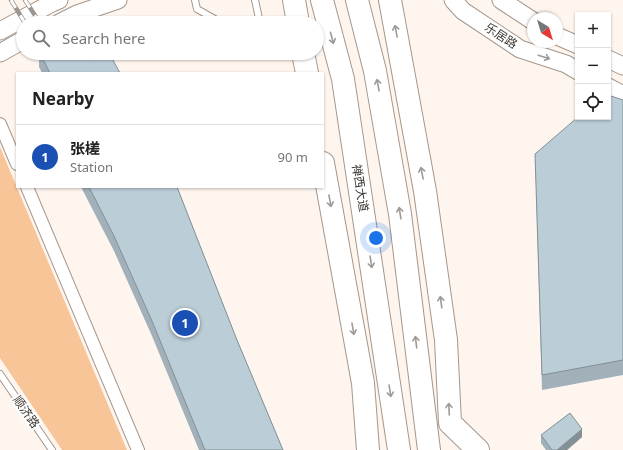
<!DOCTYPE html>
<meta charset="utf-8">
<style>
body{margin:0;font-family:"Noto Sans","Noto Sans SC",sans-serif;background:#f6f6f6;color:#222}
.controls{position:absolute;right:12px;top:12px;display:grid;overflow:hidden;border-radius:0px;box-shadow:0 1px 3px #0004}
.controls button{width:36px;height:36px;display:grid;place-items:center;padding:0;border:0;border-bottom:1px solid #e0e0e0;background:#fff;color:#222;font:20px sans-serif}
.compass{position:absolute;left:527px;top:12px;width:36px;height:36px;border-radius:50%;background:#fff;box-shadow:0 1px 3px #0004;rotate:142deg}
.you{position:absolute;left:376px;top:238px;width:14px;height:14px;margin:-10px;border:3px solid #fff;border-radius:50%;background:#1a73e8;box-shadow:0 0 0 6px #1a73e833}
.badge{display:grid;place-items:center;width:26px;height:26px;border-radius:50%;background:#255d77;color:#fff;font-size:13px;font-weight:700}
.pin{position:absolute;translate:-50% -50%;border:2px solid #fff;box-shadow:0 1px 4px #0006}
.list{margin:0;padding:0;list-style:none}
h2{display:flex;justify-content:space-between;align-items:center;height:52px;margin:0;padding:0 16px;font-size:17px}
h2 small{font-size:13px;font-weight:400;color:#767676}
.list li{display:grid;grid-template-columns:26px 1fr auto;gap:12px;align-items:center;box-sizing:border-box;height:64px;padding:0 16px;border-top:1px solid #e0e0e0}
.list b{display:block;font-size:15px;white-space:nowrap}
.list p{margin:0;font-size:13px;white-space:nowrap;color:#767676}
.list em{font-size:13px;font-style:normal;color:#767676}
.icon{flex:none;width:22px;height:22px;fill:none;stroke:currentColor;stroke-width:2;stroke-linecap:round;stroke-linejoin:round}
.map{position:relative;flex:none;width:623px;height:450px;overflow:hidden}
.search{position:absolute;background:#fff;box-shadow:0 1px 3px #0004;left:16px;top:16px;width:308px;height:44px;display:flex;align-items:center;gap:10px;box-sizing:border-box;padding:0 14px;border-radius:22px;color:#767676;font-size:15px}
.panel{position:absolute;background:#fff;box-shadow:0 1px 3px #0004;left:16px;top:72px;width:308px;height:116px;border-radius:0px}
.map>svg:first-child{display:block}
.green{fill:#f8c599}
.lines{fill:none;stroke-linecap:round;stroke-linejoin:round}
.lane-casing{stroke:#a5978c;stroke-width:8}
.street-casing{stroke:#a5978c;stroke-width:14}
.secondary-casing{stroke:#a5978c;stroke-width:19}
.highway-casing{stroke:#a5978c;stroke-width:24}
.lane{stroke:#fff;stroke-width:6}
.street{stroke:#fff;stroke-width:12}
.secondary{stroke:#fff;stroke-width:17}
.highway{stroke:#fff;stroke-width:22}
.rail-casing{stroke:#9d9690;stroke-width:4.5}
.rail{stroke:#fff;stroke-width:3;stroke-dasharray:9;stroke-linecap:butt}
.wall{fill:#a1b0b9}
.shaded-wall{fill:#839096}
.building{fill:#bbcdd7;stroke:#839096}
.oneway{stroke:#9e9a98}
.labels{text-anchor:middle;stroke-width:4;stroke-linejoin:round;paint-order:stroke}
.street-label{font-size:12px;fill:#3c3631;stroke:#fff}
</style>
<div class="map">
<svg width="623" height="450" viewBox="0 0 623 450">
<rect width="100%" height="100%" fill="#fef5ee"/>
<polygon class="green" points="0,147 127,450 62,450 0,358"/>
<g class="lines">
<defs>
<g id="lane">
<polyline points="195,0 197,9 222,23"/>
<polyline points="255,0 260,23"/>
<polyline points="0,374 52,450"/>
</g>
<g id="street">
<polyline points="0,124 17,164"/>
<polyline points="27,187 138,450"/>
</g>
<g id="secondary">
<polyline points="453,0 463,11 520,49 566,64 578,71"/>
<polyline points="501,0 533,21"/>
<polyline points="59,23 77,14 118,0"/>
<polyline points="0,31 52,3 59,0"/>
<polyline points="557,36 578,45"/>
<polyline points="0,53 23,40"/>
<polyline points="608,59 623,66"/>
<polyline points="608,87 623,95"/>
</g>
<g id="highway">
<polyline points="294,0 298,23"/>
<polyline points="322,0 343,79 399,450"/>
<polyline points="357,0 375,71 400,214 429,450"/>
<polyline points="390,0 425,191 446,340 450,423 478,450"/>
<polyline points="303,53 307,73"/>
<polyline points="323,163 363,383 368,450"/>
</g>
</defs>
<use href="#lane" class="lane-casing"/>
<use href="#street" class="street-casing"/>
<use href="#secondary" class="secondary-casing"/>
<use href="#highway" class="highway-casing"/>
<use href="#lane" class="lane"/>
<use href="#street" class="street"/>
<use href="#secondary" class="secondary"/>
<use href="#highway" class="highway"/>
<defs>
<g id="rail">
<polyline points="11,0 25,23"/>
<polyline points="25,0 40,23"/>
</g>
</defs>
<use href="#rail" class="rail-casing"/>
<use href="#rail" class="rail"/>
</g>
<g class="wall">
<polygon points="39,53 93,60 120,73 42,73 39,67"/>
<polygon points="623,100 623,375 542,390 535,154"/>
<polygon points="81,187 177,187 237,340 283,450 199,450 152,336 114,251"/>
<polygon points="541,435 582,437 567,450 546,450 541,443"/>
</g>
<polygon class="shaded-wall" points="582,429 582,437 567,450 557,450"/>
<g class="building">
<polygon points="40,53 89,53 93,60 106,53 109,53 120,73 50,73"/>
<polygon points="608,95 623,100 623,360 542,375 535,154 578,117 608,117"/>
<polygon points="89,187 177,187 237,340 283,450 205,450 152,321 114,236"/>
<polygon points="570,413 582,429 557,450 552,450 541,435"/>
</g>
<defs><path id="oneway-shaft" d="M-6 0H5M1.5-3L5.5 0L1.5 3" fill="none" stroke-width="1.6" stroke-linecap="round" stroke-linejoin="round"/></defs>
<g class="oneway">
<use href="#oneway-shaft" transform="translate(396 31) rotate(-101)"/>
<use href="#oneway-shaft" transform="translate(332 38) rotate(75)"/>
<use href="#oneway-shaft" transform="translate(544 57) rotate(18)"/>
<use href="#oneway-shaft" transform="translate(378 85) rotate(-100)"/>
<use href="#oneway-shaft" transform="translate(422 173) rotate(-101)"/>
<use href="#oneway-shaft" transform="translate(330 201) rotate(80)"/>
<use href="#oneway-shaft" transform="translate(400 213) rotate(-99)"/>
<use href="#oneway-shaft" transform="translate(371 262) rotate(81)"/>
<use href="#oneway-shaft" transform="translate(441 302) rotate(-98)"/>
<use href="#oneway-shaft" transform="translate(353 329) rotate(80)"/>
<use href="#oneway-shaft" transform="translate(416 342) rotate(-97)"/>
<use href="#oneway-shaft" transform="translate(390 391) rotate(81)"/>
<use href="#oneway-shaft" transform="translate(449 409) rotate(-93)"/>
</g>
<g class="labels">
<g class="street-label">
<text transform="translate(501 36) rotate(33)" y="4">乐居路</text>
<text transform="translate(360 188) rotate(81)" y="4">禅西大道</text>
<text transform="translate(26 412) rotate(55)" y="4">顺济路</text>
</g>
</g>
</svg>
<div class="controls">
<button>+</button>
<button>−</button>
<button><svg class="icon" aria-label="locate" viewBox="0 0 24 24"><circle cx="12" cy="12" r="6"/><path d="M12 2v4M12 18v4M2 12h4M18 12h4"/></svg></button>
</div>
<svg class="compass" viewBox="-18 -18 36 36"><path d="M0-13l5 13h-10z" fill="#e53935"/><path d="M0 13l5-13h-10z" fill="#767676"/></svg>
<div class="you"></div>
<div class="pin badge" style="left:185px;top:323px;background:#1a4fb4">1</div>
<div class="search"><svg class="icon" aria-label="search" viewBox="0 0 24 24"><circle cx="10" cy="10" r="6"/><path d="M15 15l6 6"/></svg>Search here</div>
<section class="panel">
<h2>Nearby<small></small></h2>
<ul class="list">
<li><span class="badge" style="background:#1a4fb4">1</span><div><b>张槎</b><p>Station</p></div><em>90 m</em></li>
</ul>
</section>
</div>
